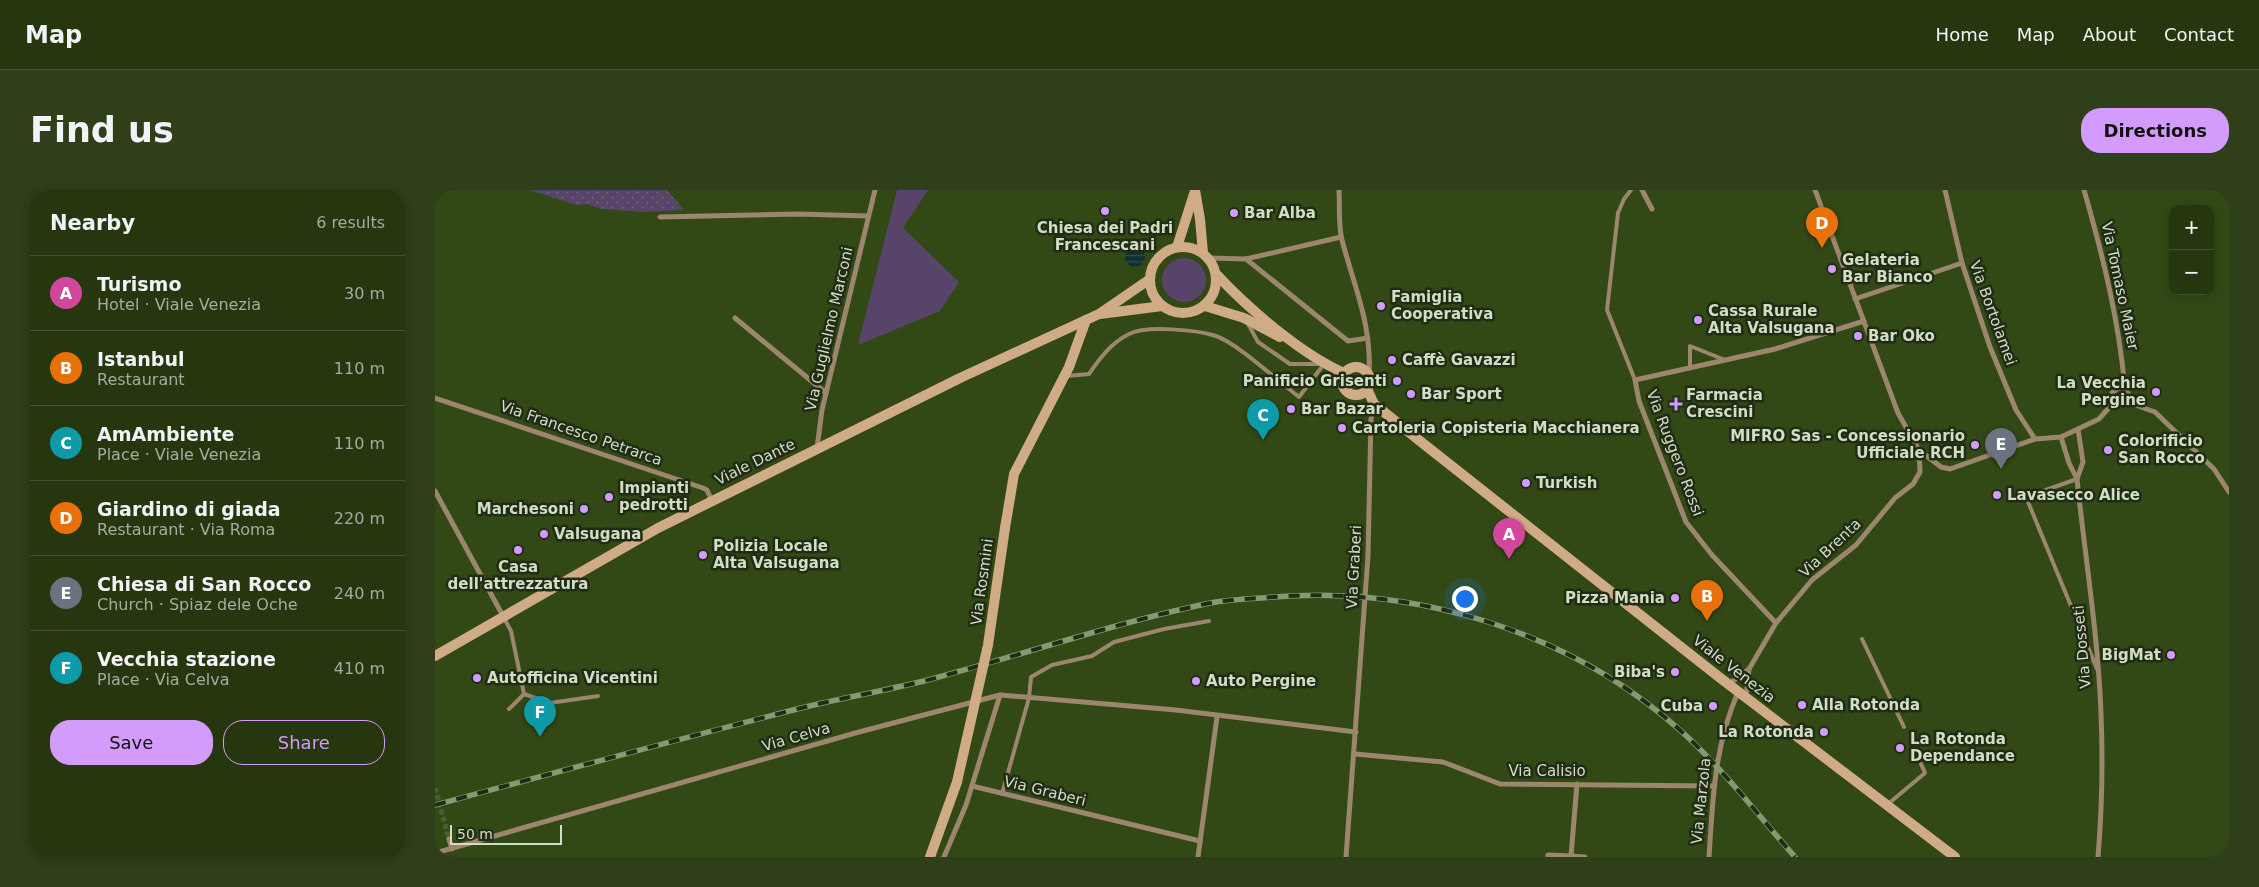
<!DOCTYPE html>
<meta charset="utf-8">
<style>
body{margin:0;font-family:"DejaVu Sans",sans-serif;background:#2e3f19;color:#f1f3f6}
.controls{position:absolute;right:15px;top:15px;display:grid;overflow:hidden;border-radius:10px;box-shadow:0 2px 12px #0003}
.controls button{width:45px;height:45px;display:grid;place-items:center;padding:0;border:0;border-bottom:1px solid #425130;background:#263710;color:#f1f3f6;font:25px sans-serif}
.scale{position:absolute;left:15px;bottom:12px;width:112px;box-sizing:border-box;padding-left:5px;border:2px solid #d0dec2;border-top:0;font-size:14px;line-height:18px;white-space:nowrap;color:#d0dec2;-webkit-text-stroke:4px #212b15;paint-order:stroke}
.you{position:absolute;left:1029px;top:408px;width:18px;height:18px;margin:-12px;border:4px solid #fff;border-radius:50%;background:#1a73e8;box-shadow:0 0 0 8px #1a73e833}
.badge{display:grid;place-items:center;width:32px;height:32px;border-radius:50%;background:#d39cfc;color:#fff;font-size:16px;font-weight:700}
.pin{position:absolute;translate:-50% -41px;filter:drop-shadow(0 1px 2px #0008)}
.pin::after{content:'';position:absolute;top:26px;width:18px;height:15px;background:inherit;clip-path:polygon(0 0,100% 0,50% 100%)}
.list{margin:0;padding:0;list-style:none}
h2{display:flex;justify-content:space-between;align-items:center;height:65px;margin:0;padding:0 20px;font-size:21px}
h2 small{font-size:16px;font-weight:400;color:#a4ac9f}
.list li{display:grid;grid-template-columns:32px 1fr auto;gap:15px;align-items:center;box-sizing:border-box;height:75px;padding:0 20px;border-top:1px solid #425130}
.list b{display:block;font-size:19px;white-space:nowrap}
.list p{margin:0;font-size:16px;white-space:nowrap;color:#a4ac9f}
.list em{font-size:16px;font-style:normal;color:#a4ac9f}
.actions{display:flex;gap:10px;padding:15px 20px}
.actions a{flex:1;padding:11px 0;border:1px solid #d39cfc;border-radius:20px;text-align:center;font-size:18px;color:#d39cfc}
.actions .main{background:#d39cfc;color:#111}
.map{position:relative;flex:none;width:1794px;height:667px;overflow:hidden;border-radius:20px}
header{display:flex;align-items:center;gap:30px;box-sizing:border-box;height:70px;padding:0 25px;background:#263710;border-bottom:1px solid #425130}
header strong{font-size:24px}
nav{display:flex;gap:28px;margin-inline-start:auto;font-size:18px}
.intro{display:flex;align-items:center;justify-content:space-between;box-sizing:border-box;height:120px;padding:0 30px}
h1{margin:0;font-size:35px}
.button{padding:12px 22px;border-radius:20px;background:#d39cfc;color:#111;font-size:18px;font-weight:700}
main{display:flex;gap:30px;padding:0 30px}
aside{flex:1;background:#263710;border-radius:20px;box-shadow:0 2px 12px #0003}
.map>svg:first-child{display:block}
.grass{fill:#584468}
.park{fill:url(#park-dots)}
.water{fill:url(#water-rules)}
.lines{fill:none;stroke-linecap:round;stroke-linejoin:round}
.street-tunnel{stroke:#4a5f2f;stroke-width:5;stroke-dasharray:5 2.5;stroke-linecap:butt}
.lane{stroke:#9c866d;stroke-width:4}
.street{stroke:#9c866d;stroke-width:5}
.secondary{stroke:#cfac85;stroke-width:10}
.rail-casing{stroke:#879972;stroke-width:5.5}
.rail{stroke:#212b15;stroke-width:4;stroke-dasharray:11;stroke-linecap:butt}
.secondary-bridge{stroke:#cfac85;stroke-width:10}
.poi-dot{fill:#d39cfc;stroke:#212b15;stroke-width:2}
.labels{text-anchor:middle;stroke-width:5;stroke-linejoin:round;paint-order:stroke}
.poi-label{font-size:15px;font-weight:bold;fill:#d0dec2;stroke:#212b15;text-anchor:start}
.street-label{font-size:15px;fill:#d0dec2;stroke:#212b15}
</style>
<header>
<strong>Map</strong>
<nav><a>Home</a><a>Map</a><a>About</a><a>Contact</a></nav>
</header>
<div class="intro"><h1>Find us</h1><a class="button">Directions</a></div>
<main>
<aside>
<h2>Nearby<small>6 results</small></h2>
<ul class="list">
<li><span class="badge" style="background:#d1479c">A</span><div><b>Turismo</b><p>Hotel · Viale Venezia</p></div><em>30 m</em></li>
<li><span class="badge" style="background:#e8710a">B</span><div><b>Istanbul</b><p>Restaurant</p></div><em>110 m</em></li>
<li><span class="badge" style="background:#0f9aa8">C</span><div><b>AmAmbiente</b><p>Place · Viale Venezia</p></div><em>110 m</em></li>
<li><span class="badge" style="background:#e8710a">D</span><div><b>Giardino di giada</b><p>Restaurant · Via Roma</p></div><em>220 m</em></li>
<li><span class="badge" style="background:#6b7280">E</span><div><b>Chiesa di San Rocco</b><p>Church · Spiaz dele Oche</p></div><em>240 m</em></li>
<li><span class="badge" style="background:#0f9aa8">F</span><div><b>Vecchia stazione</b><p>Place · Via Celva</p></div><em>410 m</em></li>
</ul>
<div class="actions"><a class="main">Save</a><a>Share</a></div>
</aside>
<div class="map">
<svg width="1794" height="667" viewBox="0 0 1794 667">
<defs>
<pattern id="park-dots" width="8" height="8" patternUnits="userSpaceOnUse" patternTransform="scale(1.25)"><rect width="8" height="8" fill="#584468"/><path d="M2 2h.1M6 6h.1" fill="none" stroke="#6f5f7c" stroke-width="1.8" stroke-linecap="round"/></pattern>
<pattern id="water-rules" width="6" height="5" patternUnits="userSpaceOnUse" patternTransform="scale(1.25)"><rect width="6" height="5" fill="#0f312f"/><path d="M0 2.5h6" fill="none" stroke="#314e4c"/></pattern>
</defs>
<rect width="100%" height="100%" fill="#324915"/>
<g class="grass">
<polygon points="462,0 493,0 468,38 524,92 505,121 423,155"/>
<circle cx="749" cy="90" r="22"/>
</g>
<polygon class="park" points="95,0 232,0 249,20 209,22 167,19 152,14 142,15"/>
<circle class="water" cx="700" cy="67" r="10"/>
<g class="lines">
<polyline class="street-tunnel" points="0,598 14,649"/>
<g class="lane">
<polyline points="1196,0 1189,9 1183,23 1172,120 1200,190"/>
<polyline points="812,132 823,152 855,174 887,174"/>
<polyline points="1255,177 1255,156 1290,170"/>
<path d="M632,186L654,184C665,168 676,153 694,144C711,135 763,140 781,146C802,153 844,192 864,207L889,174"/>
<polyline points="1642,289 1591,307 1662,479"/>
<polyline points="69,428 76,441 89,504 74,519"/>
<polyline points="1427,449 1469,537"/>
<polyline points="89,504 115,513 163,506"/>
<polyline points="567,604 594,508 596,487 617,475 657,466 679,452 729,439 774,431"/>
<polyline points="1453,614 1490,583 1486,574"/>
</g>
<g class="street">
<path d="M904,0C905,16 903,35 907,50C919,96 937,135 934,184"/>
<polyline points="1207,0 1217,19"/>
<polyline points="1380,0 1463,223 1484,260 1506,277 1515,279 1600,249 1626,247 1664,229 1679,212"/>
<polyline points="1510,0 1527,73 1555,157 1581,220 1600,249"/>
<path d="M1649,0C1668,66 1684,131 1690,199"/>
<polyline points="225,27 363,24 433,26"/>
<polyline points="774,68 811,69 906,47"/>
<polyline points="811,69 913,151 933,148"/>
<polyline points="1420,109 1527,73"/>
<polyline points="300,128 391,203"/>
<polygon points="1683,198 1690,199 1694,205 1692,212 1685,215 1679,212 1677,203"/>
<polyline points="0,208 268,298 272,300 277,311"/>
<polyline points="1692,212 1720,222 1779,279 1794,302"/>
<path d="M1626,247L1634,273L1642,289C1650,366 1663,445 1666,523C1668,571 1667,619 1663,667"/>
<polyline points="382,258 387,220 440,0"/>
<polyline points="1642,289 1648,272 1643,239"/>
<polyline points="0,301 68,426"/>
<polyline points="1341,433 1277,365 1251,332 1204,211 1200,190 1340,159 1429,131"/>
<polyline points="1294,494 1314,479"/>
<polyline points="1311,508 1314,479 1341,433 1377,390 1421,355 1460,308 1478,294 1485,282 1484,260"/>
<polyline points="920,564 1008,572 1065,594 1279,596"/>
<polyline points="1142,594 1136,666 1150,667"/>
<polyline points="537,596 765,651"/>
<polyline points="14,649 17,659"/>
<polyline points="0,663 424,542 565,505 741,520 921,542"/>
<polyline points="509,667 531,615 565,505"/>
<polyline points="763,667 782,527"/>
<polyline points="911,667 933,366 936,229 939,214"/>
<polyline points="1113,667 1113,665 1136,666"/>
<path d="M1274,667C1278,607 1279,558 1303,502"/>
</g>
<g class="secondary">
<polyline points="760,0 765,29 768,63"/>
<circle cx="748" cy="90" r="33"/>
<polyline points="742,57 759,4"/>
<path d="M782,85C814,119 866,164 909,183"/>
<polyline points="770,116 809,128 845,147"/>
<polyline points="665,124 727,116"/>
<circle cx="921" cy="191" r="14"/>
<polyline points="933,201 939,214 990,255 1284,487 1520,667"/>
<polyline points="570,338 579,284 634,177 651,130"/>
<polyline points="0,466 223,338 525,188 664,124 715,89"/>
<polyline points="495,667 522,592"/>
</g>
<defs>
<path id="rail" d="M0,615C122,582 244,549 366,518C407,508 448,501 489,491C585,466 678,433 775,413C792,410 810,409 827,408C976,393 1133,440 1246,541C1288,579 1323,625 1360,667"/>
</defs>
<use href="#rail" class="rail-casing"/>
<use href="#rail" class="rail"/>
<polyline class="secondary-bridge" points="522,592 553,455 570,338"/>
</g>
<g class="poi-dot">
<circle cx="670" cy="21" r="5"/>
<circle cx="799" cy="23" r="5"/>
<circle cx="1397" cy="79" r="5"/>
<circle cx="946" cy="116" r="5"/>
<circle cx="1263" cy="130" r="5"/>
<circle cx="1423" cy="146" r="5"/>
<circle cx="957" cy="170" r="5"/>
<circle cx="962" cy="191" r="5"/>
<circle cx="1721" cy="202" r="5"/>
<circle cx="976" cy="204" r="5"/>
<path d="M1238.5 206.5h5v5h5v5h-5v5h-5v-5h-5v-5h5z"/>
<circle cx="856" cy="219" r="5"/>
<circle cx="907" cy="238" r="5"/>
<circle cx="1540" cy="255" r="5"/>
<circle cx="1673" cy="260" r="5"/>
<circle cx="1091" cy="293" r="5"/>
<circle cx="1562" cy="305" r="5"/>
<circle cx="174" cy="307" r="5"/>
<circle cx="149" cy="319" r="5"/>
<circle cx="109" cy="344" r="5"/>
<circle cx="83" cy="360" r="5"/>
<circle cx="268" cy="365" r="5"/>
<circle cx="1240" cy="408" r="5"/>
<circle cx="1736" cy="465" r="5"/>
<circle cx="1240" cy="482" r="5"/>
<circle cx="42" cy="488" r="5"/>
<circle cx="761" cy="491" r="5"/>
<circle cx="1367" cy="515" r="5"/>
<circle cx="1278" cy="516" r="5"/>
<circle cx="1389" cy="542" r="5"/>
<circle cx="1465" cy="558" r="5"/>
</g>
<g class="labels">
<g class="poi-label">
<text x="809" y="28">Bar Alba</text>
<text x="670" y="43" text-anchor="middle">Chiesa dei Padri<tspan x="670" dy="17">Francescani</tspan></text>
<text x="1407" y="75">Gelateria<tspan x="1407" dy="17">Bar Bianco</tspan></text>
<text x="956" y="112">Famiglia<tspan x="956" dy="17">Cooperativa</tspan></text>
<text x="1273" y="126">Cassa Rurale<tspan x="1273" dy="17">Alta Valsugana</tspan></text>
<text x="1433" y="151">Bar Oko</text>
<text x="967" y="175">Caffè Gavazzi</text>
<text x="952" y="196" text-anchor="end">Panificio Grisenti</text>
<text x="1711" y="198" text-anchor="end">La Vecchia<tspan x="1711" dy="17">Pergine</tspan></text>
<text x="986" y="209">Bar Sport</text>
<text x="1251" y="210">Farmacia<tspan x="1251" dy="17">Crescini</tspan></text>
<text x="866" y="224">Bar Bazar</text>
<text x="917" y="243">Cartoleria Copisteria Macchianera</text>
<text x="1530" y="251" text-anchor="end">MIFRO Sas - Concessionario<tspan x="1530" dy="17">Ufficiale RCH</tspan></text>
<text x="1683" y="256">Colorificio<tspan x="1683" dy="17">San Rocco</tspan></text>
<text x="1101" y="298">Turkish</text>
<text x="184" y="303">Impianti<tspan x="184" dy="17">pedrotti</tspan></text>
<text x="1572" y="310">Lavasecco Alice</text>
<text x="139" y="324" text-anchor="end">Marchesoni</text>
<text x="119" y="349">Valsugana</text>
<text x="278" y="361">Polizia Locale<tspan x="278" dy="17">Alta Valsugana</tspan></text>
<text x="83" y="382" text-anchor="middle">Casa<tspan x="83" dy="17">dell'attrezzatura</tspan></text>
<text x="1230" y="413" text-anchor="end">Pizza Mania</text>
<text x="1726" y="470" text-anchor="end">BigMat</text>
<text x="1230" y="487" text-anchor="end">Biba's</text>
<text x="52" y="493">Autofficina Vicentini</text>
<text x="771" y="496">Auto Pergine</text>
<text x="1377" y="520">Alla Rotonda</text>
<text x="1268" y="521" text-anchor="end">Cuba</text>
<text x="1379" y="547" text-anchor="end">La Rotonda</text>
<text x="1475" y="554">La Rotonda<tspan x="1475" dy="17">Dependance</tspan></text>
</g>
<g class="street-label">
<text transform="translate(1685 96) rotate(78)" y="5">Via Tomaso Maier</text>
<text transform="translate(1558 123) rotate(70)" y="5">Via Bortolamei</text>
<text transform="translate(394 139) rotate(-77)" y="5">Via Guglielmo Marconi</text>
<text transform="translate(146 243) rotate(19)" y="5">Via Francesco Petrarca</text>
<text transform="translate(1240 263) rotate(69)" y="5">Via Ruggero Rossi</text>
<text transform="translate(320 272) rotate(-26)" y="5">Viale Dante</text>
<text transform="translate(1395 358) rotate(-43)" y="5">Via Brenta</text>
<text transform="translate(919 377) rotate(-87)" y="5">Via Graberi</text>
<text transform="translate(547 392) rotate(-82)" y="5">Via Rosmini</text>
<text transform="translate(1647 457) rotate(-95)" y="5">Via Dosseti</text>
<text transform="translate(1299 479) rotate(38)" y="5">Viale Venezia</text>
<text transform="translate(361 547) rotate(-16)" y="5">Via Celva</text>
<text x="1112" y="586">Via Calisio</text>
<text transform="translate(610 601) rotate(14)" y="5">Via Graberi</text>
<text transform="translate(1266 611) rotate(-84)" y="5">Via Marzola</text>
</g>
</g>
</svg>
<div class="controls">
<button>+</button>
<button>−</button>
</div>
<div class="scale">50 m</div>
<div class="you"></div>
<div class="pin badge" style="left:1074px;top:369px;background:#d1479c">A</div>
<div class="pin badge" style="left:1272px;top:431px;background:#e8710a">B</div>
<div class="pin badge" style="left:828px;top:250px;background:#0f9aa8">C</div>
<div class="pin badge" style="left:1387px;top:58px;background:#e8710a">D</div>
<div class="pin badge" style="left:1566px;top:279px;background:#6b7280">E</div>
<div class="pin badge" style="left:105px;top:547px;background:#0f9aa8">F</div>
</div>
</main>
